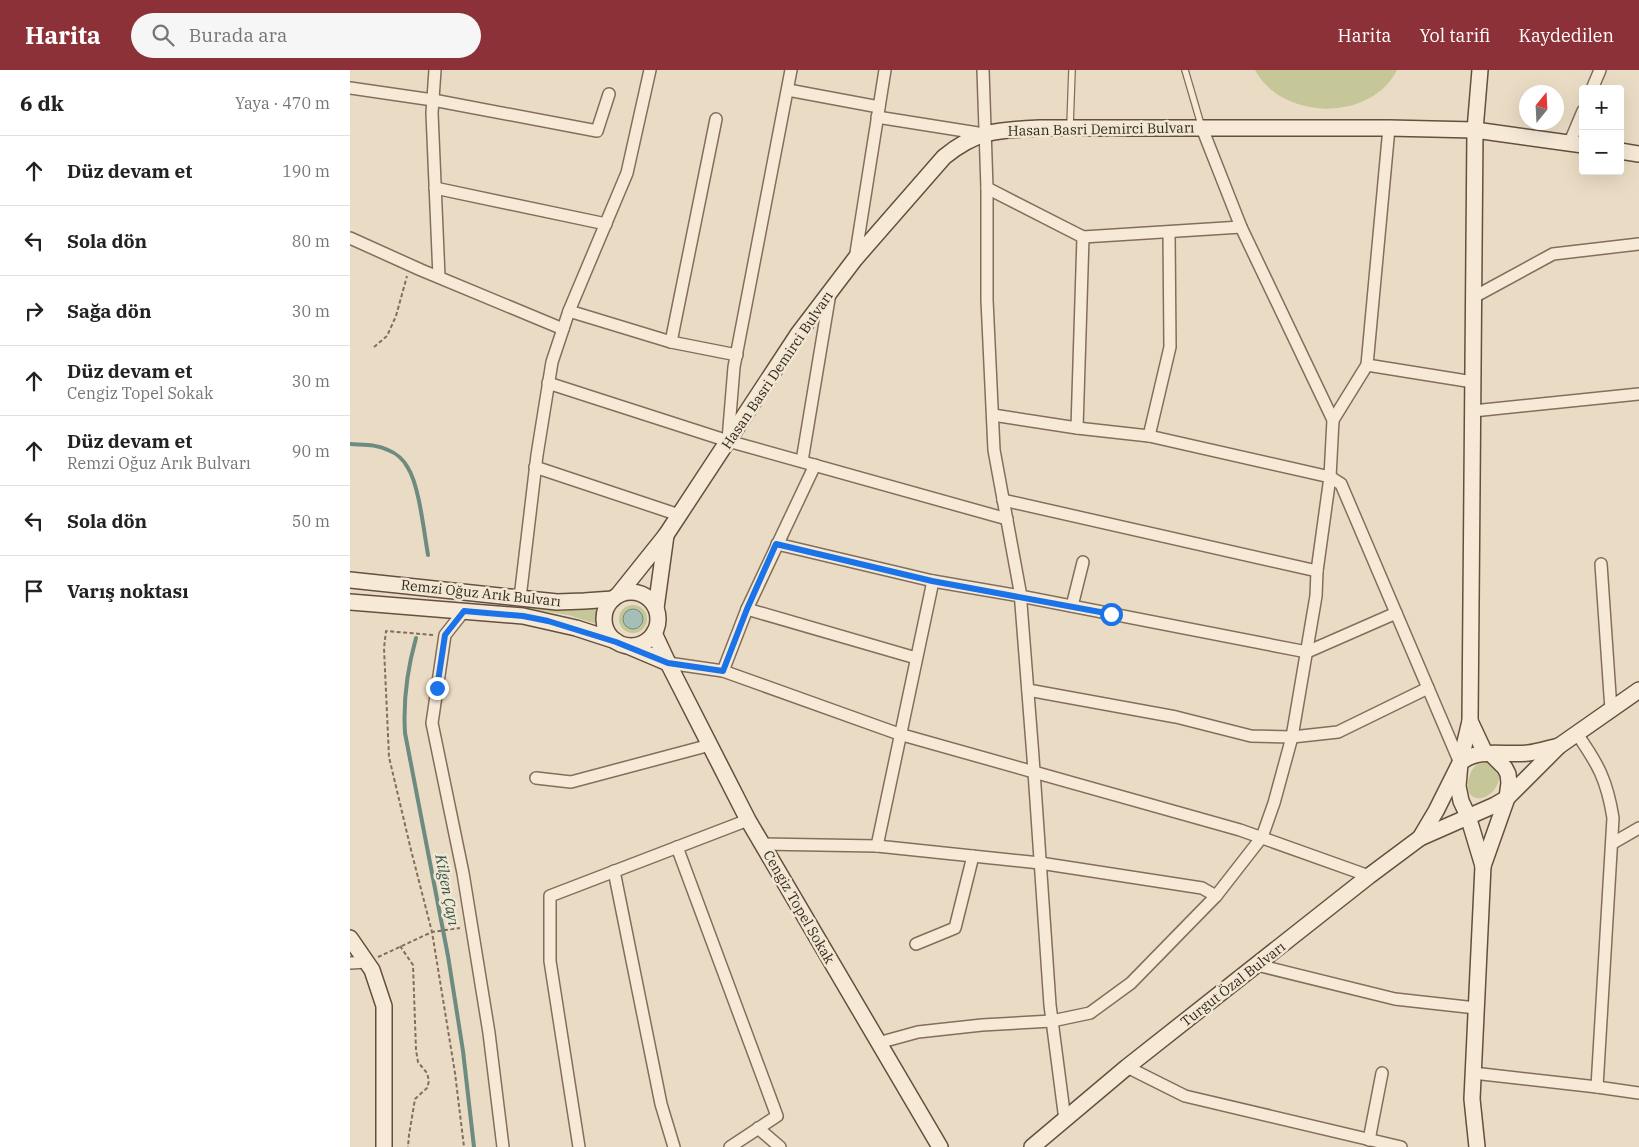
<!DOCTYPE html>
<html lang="tr">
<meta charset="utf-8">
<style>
body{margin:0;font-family:"IBM Plex Serif",serif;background:#f6f6f6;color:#222}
.controls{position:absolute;right:15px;top:15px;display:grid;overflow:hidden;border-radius:5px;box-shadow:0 5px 20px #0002}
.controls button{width:45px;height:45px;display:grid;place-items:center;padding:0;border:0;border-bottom:1px solid #e0e0e0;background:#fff;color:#222;font:25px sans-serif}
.compass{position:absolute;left:1169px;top:15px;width:45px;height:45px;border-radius:50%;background:#fff;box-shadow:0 5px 20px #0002;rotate:18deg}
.stop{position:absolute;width:15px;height:15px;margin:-11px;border:4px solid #1a73e8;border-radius:50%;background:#fff}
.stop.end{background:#1a73e8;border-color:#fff;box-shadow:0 1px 5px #0008}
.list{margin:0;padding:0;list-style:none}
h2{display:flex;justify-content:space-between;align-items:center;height:65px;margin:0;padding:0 20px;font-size:21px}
h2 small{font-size:16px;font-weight:400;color:#767676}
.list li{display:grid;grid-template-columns:32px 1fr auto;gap:15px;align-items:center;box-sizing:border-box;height:70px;padding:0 20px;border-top:1px solid #e0e0e0}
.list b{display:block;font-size:19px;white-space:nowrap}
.list p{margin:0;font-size:16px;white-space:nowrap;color:#767676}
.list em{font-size:16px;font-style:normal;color:#767676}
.icon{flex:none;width:28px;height:28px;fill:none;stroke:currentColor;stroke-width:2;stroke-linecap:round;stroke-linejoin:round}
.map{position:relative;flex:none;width:1289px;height:1077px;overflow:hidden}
header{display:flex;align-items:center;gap:30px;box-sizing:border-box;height:70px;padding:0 25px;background:#8d3139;color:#fff}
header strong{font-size:24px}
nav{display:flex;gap:28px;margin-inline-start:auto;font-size:18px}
.search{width:350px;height:45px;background:#f6f6f6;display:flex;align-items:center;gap:12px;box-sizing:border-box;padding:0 18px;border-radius:28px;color:#767676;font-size:19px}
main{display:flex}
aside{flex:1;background:#fff}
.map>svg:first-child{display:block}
.green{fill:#c5c799}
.water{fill:#a6beb5;stroke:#6d8b81}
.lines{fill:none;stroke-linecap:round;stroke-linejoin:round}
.stream{stroke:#6d8b81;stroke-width:4}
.lane-casing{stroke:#836e5c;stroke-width:8}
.street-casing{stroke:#836e5c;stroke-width:14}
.secondary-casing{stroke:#654f3f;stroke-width:18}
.path{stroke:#836e5c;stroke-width:2;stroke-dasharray:4 2.5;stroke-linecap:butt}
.lane{stroke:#f6ead7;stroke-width:5.5}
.street{stroke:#f6ead7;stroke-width:11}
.secondary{stroke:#f6ead7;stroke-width:15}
.route{stroke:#1a73e8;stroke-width:6}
.labels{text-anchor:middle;stroke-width:5;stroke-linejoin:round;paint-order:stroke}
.street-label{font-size:14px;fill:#35281f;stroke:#f2e7d3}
.water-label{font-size:15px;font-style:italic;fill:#2f534e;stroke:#f2e7d3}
</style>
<header>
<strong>Harita</strong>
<div class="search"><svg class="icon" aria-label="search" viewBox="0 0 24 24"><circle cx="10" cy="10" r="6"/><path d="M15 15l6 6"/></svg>Burada ara</div>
<nav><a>Harita</a><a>Yol tarifi</a><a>Kaydedilen</a></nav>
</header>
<main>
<aside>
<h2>6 dk<small>Yaya · 470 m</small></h2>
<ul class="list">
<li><svg class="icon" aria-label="ahead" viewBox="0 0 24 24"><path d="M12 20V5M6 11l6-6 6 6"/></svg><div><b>Düz devam et</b></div><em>190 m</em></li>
<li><svg class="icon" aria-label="left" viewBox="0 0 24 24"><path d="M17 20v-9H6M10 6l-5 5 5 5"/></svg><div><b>Sola dön</b></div><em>80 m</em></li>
<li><svg class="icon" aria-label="right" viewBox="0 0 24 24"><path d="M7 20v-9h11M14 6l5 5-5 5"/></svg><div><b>Sağa dön</b></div><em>30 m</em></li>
<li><svg class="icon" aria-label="ahead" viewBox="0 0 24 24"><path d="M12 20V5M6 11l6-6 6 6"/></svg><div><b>Düz devam et</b><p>Cengiz Topel Sokak</p></div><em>30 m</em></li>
<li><svg class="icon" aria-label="ahead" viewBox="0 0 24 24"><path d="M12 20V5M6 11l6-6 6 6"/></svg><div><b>Düz devam et</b><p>Remzi Oğuz Arık Bulvarı</p></div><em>90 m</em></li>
<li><svg class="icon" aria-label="left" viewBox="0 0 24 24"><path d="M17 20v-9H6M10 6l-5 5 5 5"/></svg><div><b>Sola dön</b></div><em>50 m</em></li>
<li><svg class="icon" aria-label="arrive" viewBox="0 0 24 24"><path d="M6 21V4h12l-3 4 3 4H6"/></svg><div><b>Varış noktası</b></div></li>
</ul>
</aside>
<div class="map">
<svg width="1289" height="1077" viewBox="0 0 1289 1077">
<rect width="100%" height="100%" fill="#eadcc4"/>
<g class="green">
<path d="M905,0H1047C1021,52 932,51 905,0Z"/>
<polygon points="251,533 248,541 247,554 218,545 168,537 169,534"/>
<circle cx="283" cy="549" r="14"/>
<path d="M1136,692L1140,693L1149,702C1152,728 1116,740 1118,713C1119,706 1121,700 1126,695Z"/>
</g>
<circle class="water" cx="283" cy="549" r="10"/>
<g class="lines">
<g class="stream">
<path d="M0,374C13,375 26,374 38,380C46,383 54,390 58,398C69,415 74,462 78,485"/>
<path d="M66,568C57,600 53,630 55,663L98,886L113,981L124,1077"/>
</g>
<defs>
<g id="lane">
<polyline points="835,0 852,58"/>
<polyline points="720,56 722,0"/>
</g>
<g id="street">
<polyline points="85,0 82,43 89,207"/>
<polyline points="633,0 637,118 637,230 644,380 670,521 683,687 700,935 715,1050"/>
<polyline points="0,18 83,30 247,61 259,24"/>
<polyline points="1242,19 1250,0"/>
<polyline points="438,20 529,37"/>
<polyline points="527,47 634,64"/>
<polyline points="1220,72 1233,41"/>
<polyline points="85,118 256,154"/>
<polyline points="637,118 733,167 891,157"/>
<polyline points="0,168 71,200 213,259"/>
<polyline points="505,189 535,0"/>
<polyline points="1124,227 1203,184 1289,174"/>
<polyline points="219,241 321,272 387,285"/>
<polyline points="321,272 366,49"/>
<polyline points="1017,295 1123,312"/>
<polyline points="198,313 378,371 657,449"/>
<polyline points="1123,341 1289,324"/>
<polyline points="643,345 727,358 799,366 980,407 991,414 1110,693"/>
<polyline points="983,350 1017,295 1039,58"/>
<polyline points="727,358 733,167"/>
<polyline points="799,366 820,277 819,162"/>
<polyline points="378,370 384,297 441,0"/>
<polyline points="452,391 480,223"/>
<polyline points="185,397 329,445"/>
<polyline points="653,430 967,501"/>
<polyline points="427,474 583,511 670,526 957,582 1046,543"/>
<polyline points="1251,494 1261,640"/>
<polyline points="170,528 187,385 202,292 219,241 277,103 300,0"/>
<polyline points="722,536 733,492"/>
<polyline points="397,539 566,588"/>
<polyline points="114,541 95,565 82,653 113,803 139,963 153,1077"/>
<polyline points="318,593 373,601 549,664 890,760 1019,806"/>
<polyline points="373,601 397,539 465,395"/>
<polyline points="678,620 826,647 901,666 942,667 988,662 1078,618"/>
<path d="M1227,664C1248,694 1257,710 1263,748L1247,1017"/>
<polyline points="186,708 221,712 360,675"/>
<polyline points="1263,773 1289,758"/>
<polyline points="412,774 527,776 690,793 852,818 866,826"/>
<polyline points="527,776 583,511"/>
<polyline points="327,777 427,1046 380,1077"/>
<polyline points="264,801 311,1034 324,1077"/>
<polyline points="566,874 605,858 623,786"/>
<polyline points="0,893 17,892"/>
<polyline points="907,895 1045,929 1126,938"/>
<polyline points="528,973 568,962 632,955 702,951 740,943 781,913 866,826 912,767 924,733 942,667 966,526 967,501 980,407 983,350 891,157 852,58"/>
<polyline points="777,997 835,1026 1051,1077"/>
<polyline points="1123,1003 1247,1017 1289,1023"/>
<polyline points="408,1058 430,1077"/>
<polyline points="1019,1070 1032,1003"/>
<polyline points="229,1077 200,891 200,826 398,750"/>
</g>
<g id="secondary">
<polyline points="1130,0 1125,60 1120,651 1110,693 1108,716 1111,731 1118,746 1133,796"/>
<polyline points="1270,81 1289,84"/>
<path d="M316,465L448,264L505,189L594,87C627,60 649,60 690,58H1039L1125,60L1233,75"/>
<polyline points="0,510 207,532 234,531 263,529"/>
<circle cx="281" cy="549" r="27"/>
<polyline points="268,525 316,465 306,538"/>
<polyline points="0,532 173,546 226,558 266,571"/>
<polyline points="278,576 318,593 304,563"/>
<polyline points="318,593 398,750 590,1077"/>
<polyline points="1120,651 1135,683"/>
<path d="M1070,768L1086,741L1110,693C1128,677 1156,686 1178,683C1188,682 1199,678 1209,676"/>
<polyline points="0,868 22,900 34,936 34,1077"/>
<polyline points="682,1077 777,997 1019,806 1070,768 1145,735 1157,728 1209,676 1289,620"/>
<polyline points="1127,1077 1122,1029 1133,796 1157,728 1159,713 1158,704 1155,698 1141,684"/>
</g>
</defs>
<use href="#lane" class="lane-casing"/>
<use href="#street" class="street-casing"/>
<use href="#secondary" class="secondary-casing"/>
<g class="path">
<polyline points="24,277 37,266 46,246 57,206"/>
<polyline points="83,565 36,561 34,578 39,687 61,780 82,862 105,1003 114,1077"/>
<polyline points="50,876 63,895 66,980 68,992 77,1003 79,1011 77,1018 65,1029 59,1065 58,1077"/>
<polyline points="28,887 82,862 110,858"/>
</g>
<use href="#lane" class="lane"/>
<use href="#street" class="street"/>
<use href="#secondary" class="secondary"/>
</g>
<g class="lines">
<polyline class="route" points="87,618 95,565 114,541 173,546 198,551 266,572 318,593 373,601 397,539 426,474 582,511 761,544"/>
</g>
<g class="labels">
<g class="street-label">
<text transform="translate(751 59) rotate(-1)" y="5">Hasan Basri Demirci Bulvarı</text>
<text transform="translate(427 300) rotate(-56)" y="5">Hasan Basri Demirci Bulvarı</text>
<text transform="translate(131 523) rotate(6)" y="5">Remzi Oğuz Arık Bulvarı</text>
<text transform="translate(449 837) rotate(60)" y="5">Cengiz Topel Sokak</text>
<text transform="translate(883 914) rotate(-38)" y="5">Turgut Özal Bulvarı</text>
</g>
<g class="water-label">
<text transform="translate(97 820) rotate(79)" y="5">Kilgen Çayı</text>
</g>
</g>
</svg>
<div class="controls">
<button>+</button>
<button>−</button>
</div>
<svg class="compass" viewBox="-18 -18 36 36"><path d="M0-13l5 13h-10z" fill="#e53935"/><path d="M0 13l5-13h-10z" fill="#767676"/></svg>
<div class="stop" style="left:761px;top:544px"></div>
<div class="stop end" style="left:87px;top:618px"></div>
</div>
</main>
